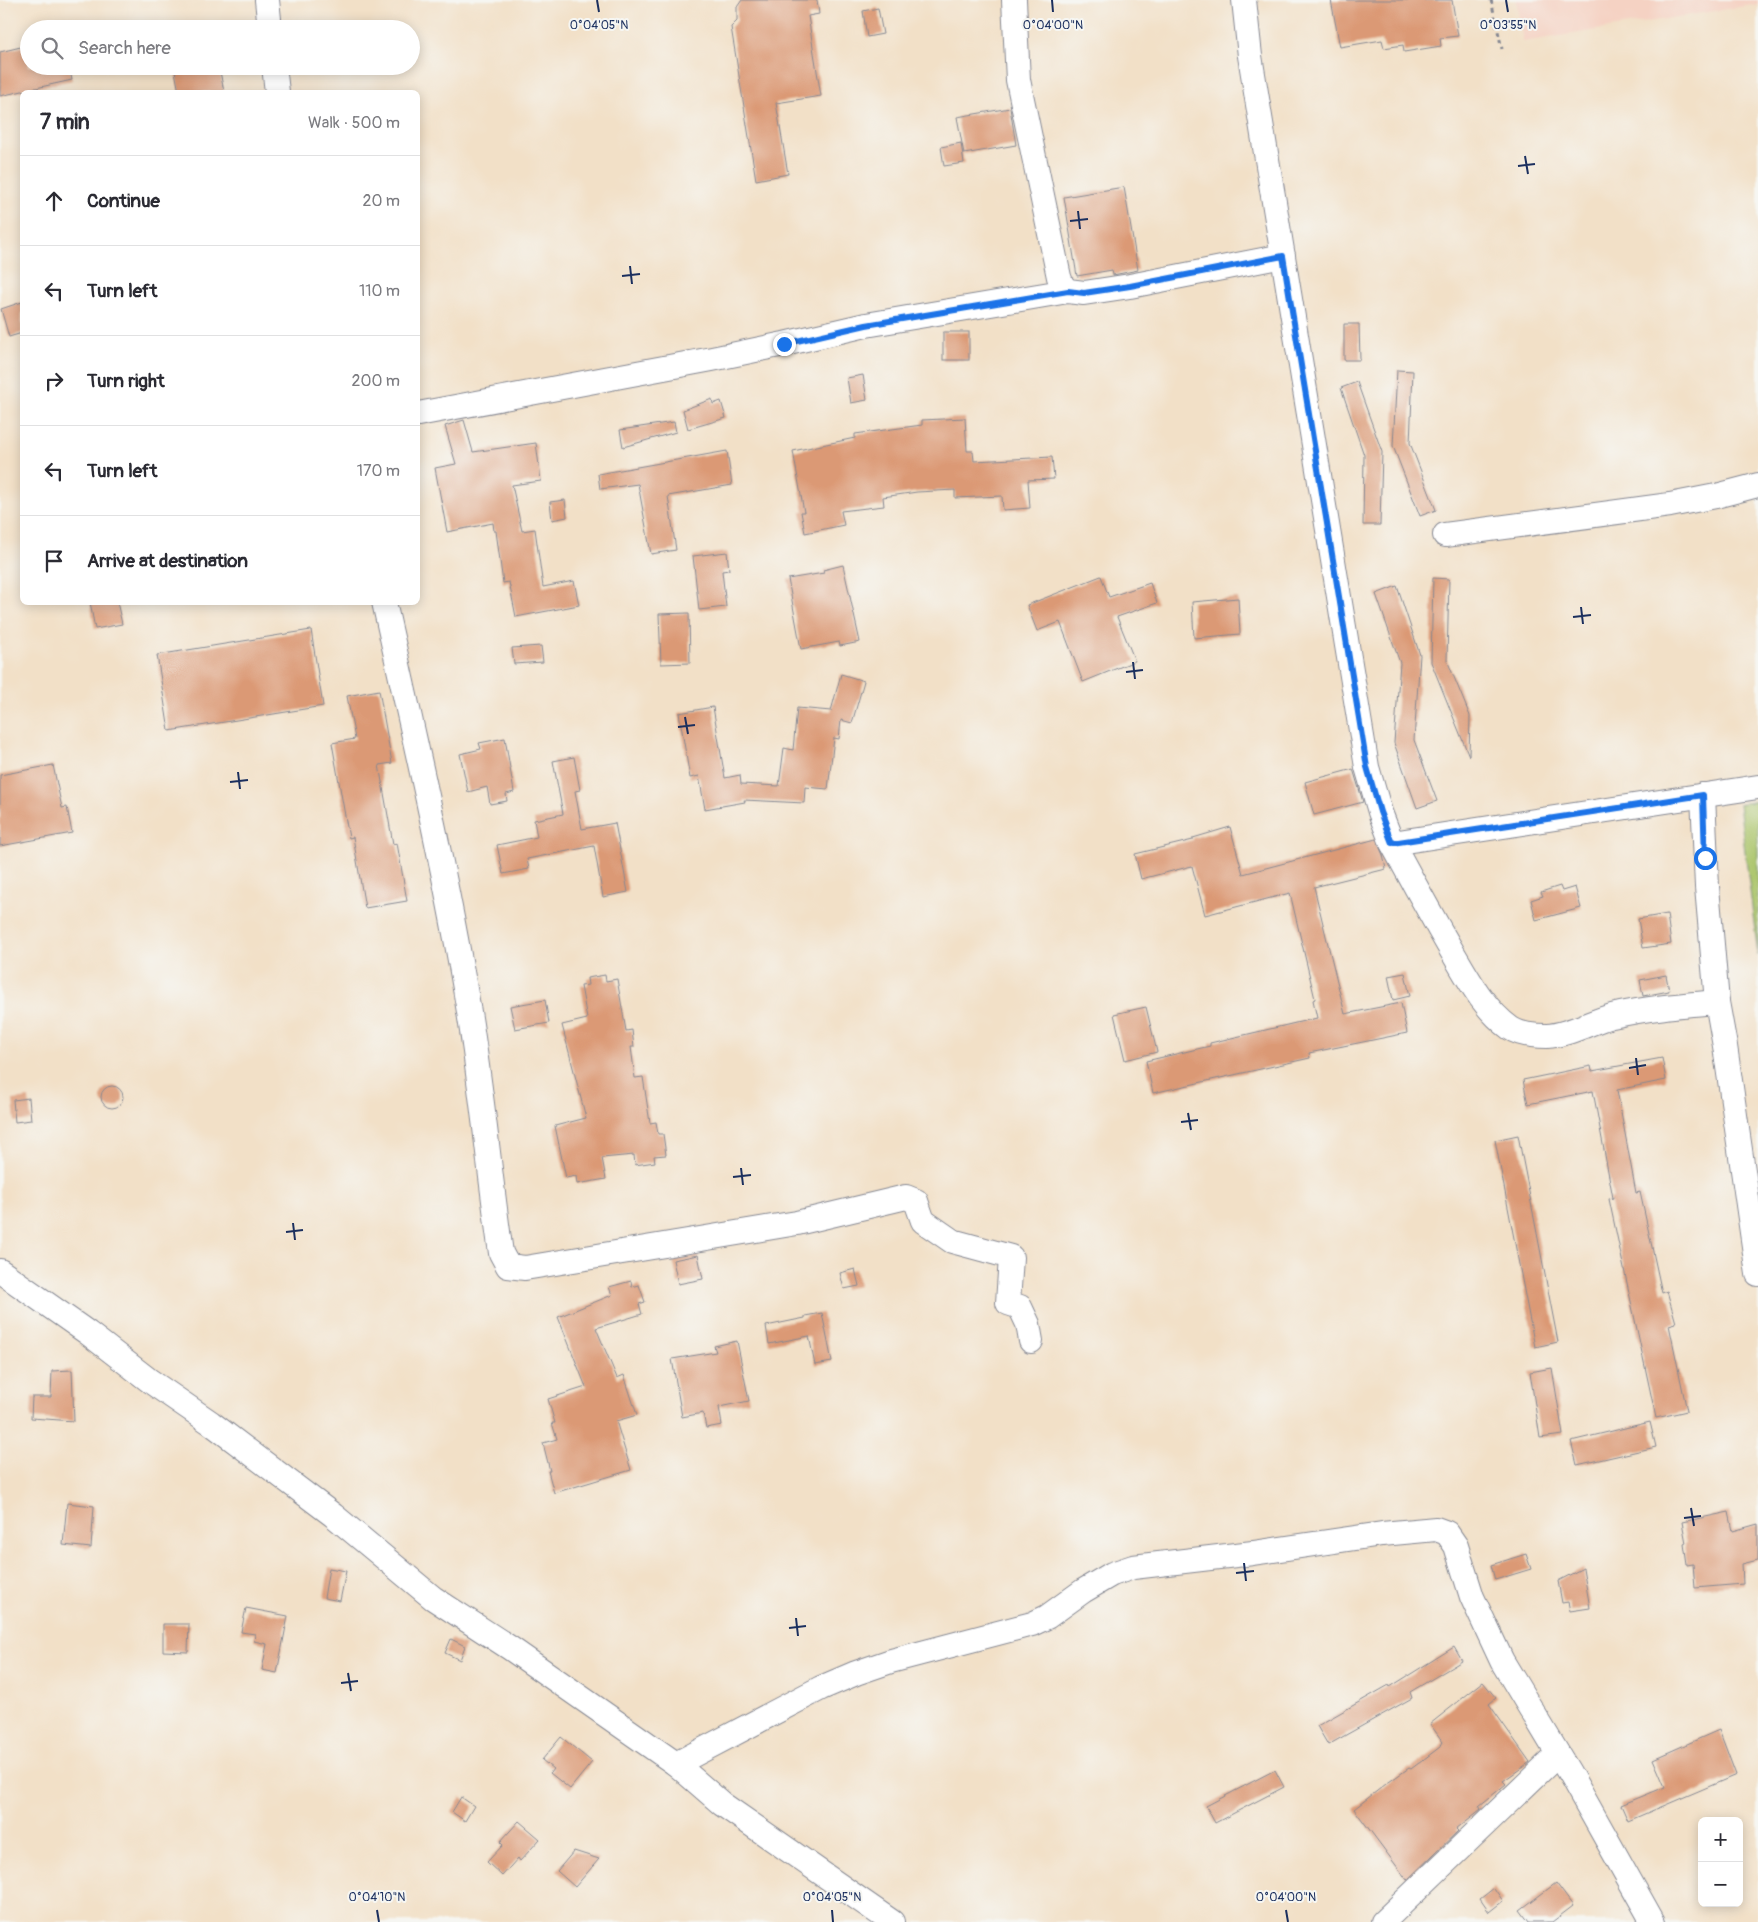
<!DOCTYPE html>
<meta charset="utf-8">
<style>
body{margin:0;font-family:Pangolin,sans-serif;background:#f7f7f7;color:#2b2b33}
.controls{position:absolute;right:15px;bottom:15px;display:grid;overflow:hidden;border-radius:8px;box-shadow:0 2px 12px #0003}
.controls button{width:45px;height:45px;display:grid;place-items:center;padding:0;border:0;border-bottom:1px solid #e1e1e2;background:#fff;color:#2b2b33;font:25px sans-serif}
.stop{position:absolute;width:15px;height:15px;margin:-11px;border:4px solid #1a73e8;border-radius:50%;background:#fff}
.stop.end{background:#1a73e8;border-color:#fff;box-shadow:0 1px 5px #0008}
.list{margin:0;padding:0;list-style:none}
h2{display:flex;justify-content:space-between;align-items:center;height:65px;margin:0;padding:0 20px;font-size:21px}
h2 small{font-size:16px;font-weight:400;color:#7c7c81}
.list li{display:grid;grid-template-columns:32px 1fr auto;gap:15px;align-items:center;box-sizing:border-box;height:90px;padding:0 20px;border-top:1px solid #e1e1e2}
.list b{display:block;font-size:19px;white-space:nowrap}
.list em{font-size:16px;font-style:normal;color:#7c7c81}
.icon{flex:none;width:28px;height:28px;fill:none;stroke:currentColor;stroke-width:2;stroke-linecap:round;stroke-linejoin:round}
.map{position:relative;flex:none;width:1758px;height:1922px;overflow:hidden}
.search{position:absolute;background:#fff;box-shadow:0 2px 12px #0003;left:20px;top:20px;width:400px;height:55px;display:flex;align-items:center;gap:12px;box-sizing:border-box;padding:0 18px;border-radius:28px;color:#7c7c81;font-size:19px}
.panel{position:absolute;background:#fff;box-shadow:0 2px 12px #0003;left:20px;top:90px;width:400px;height:515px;border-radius:8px}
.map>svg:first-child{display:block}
.built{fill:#f5d2c3}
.park{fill:#abc56b;stroke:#637a64}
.building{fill:#db9975}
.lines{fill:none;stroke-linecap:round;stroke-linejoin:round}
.minor-casing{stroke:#868892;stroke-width:26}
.path{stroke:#868892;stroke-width:3;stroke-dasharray:4 4;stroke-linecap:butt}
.minor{stroke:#fff;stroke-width:24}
.route{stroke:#1a73e8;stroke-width:6}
.ticks{fill:none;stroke:#1b2f5e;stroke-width:2}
.ticks-label{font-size:12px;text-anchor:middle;fill:#1b2f5e;stroke:#f6f6f2;stroke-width:4;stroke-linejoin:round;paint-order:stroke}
</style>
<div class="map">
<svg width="1758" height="1922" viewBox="0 0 1758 1922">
<rect width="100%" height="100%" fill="#f6f6f2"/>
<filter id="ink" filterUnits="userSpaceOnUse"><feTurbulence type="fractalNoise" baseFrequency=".02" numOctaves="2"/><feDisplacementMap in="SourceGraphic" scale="10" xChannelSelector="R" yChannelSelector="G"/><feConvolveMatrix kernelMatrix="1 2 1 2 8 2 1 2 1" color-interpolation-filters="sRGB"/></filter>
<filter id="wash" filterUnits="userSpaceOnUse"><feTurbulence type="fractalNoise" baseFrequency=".0096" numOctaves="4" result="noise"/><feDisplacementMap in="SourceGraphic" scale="20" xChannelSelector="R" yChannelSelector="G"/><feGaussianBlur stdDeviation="1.12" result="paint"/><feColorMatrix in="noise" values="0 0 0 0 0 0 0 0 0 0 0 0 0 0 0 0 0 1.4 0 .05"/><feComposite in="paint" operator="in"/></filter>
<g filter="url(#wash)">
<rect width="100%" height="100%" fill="#f2e0c7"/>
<polygon class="built" points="1516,0 1758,0 1758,4 1523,42"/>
<polygon class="park" points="1758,801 1758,955 1739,804"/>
<g id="blocks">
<g class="building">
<polygon points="742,0 817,0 819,14 808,16 821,96 776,103 788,174 756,180 731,27 737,21 737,7"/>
<polygon points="1331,0 1452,0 1458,36 1440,38 1441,46 1404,52 1403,45 1384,48 1382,40 1340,47"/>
<polygon points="878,8 883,34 867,37 863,11"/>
<polygon points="29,45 29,66 69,66 72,80 0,96 0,52"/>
<polygon points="174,66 219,66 224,92 179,92"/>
<polygon points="1010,108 1016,145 964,154 957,117"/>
<polygon points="961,143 964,163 944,166 941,147"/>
<polygon points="1124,187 1138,270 1113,275 1112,270 1077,276 1064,197"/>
<polygon points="22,302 22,333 9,337 1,309"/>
<polygon points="1344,324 1359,324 1360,360 1344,360"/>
<rect x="943" y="332" width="26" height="28"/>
<polygon points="1397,370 1413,371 1410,443 1436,510 1420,516 1393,446"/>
<polygon points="863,375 867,400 851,403 847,378"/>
<polygon points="1357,382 1382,452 1380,525 1363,525 1364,455 1341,388"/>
<polygon points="712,399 713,404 721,401 726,418 688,429 683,410"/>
<polygon points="965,418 967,451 973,451 974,461 1052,457 1054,479 1028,480 1030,508 1003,510 1002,496 955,498 955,490 917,492 883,497 884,506 841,511 844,525 805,533 801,512 804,512 793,451 855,438 855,434 922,425 922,420"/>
<polygon points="464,420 473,452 536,443 541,481 512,485 522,531 535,529 543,587 574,581 579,605 516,617 509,582 503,583 496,531 494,531 493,523 447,532 435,468 456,464 445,426"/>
<polygon points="674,422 676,432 623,447 620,430"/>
<polygon points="727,451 732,485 668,496 676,550 651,554 638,484 600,489 598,474"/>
<polygon points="565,500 567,517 552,520 550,502"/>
<polygon points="727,552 729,570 722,571 726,607 699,610 693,556"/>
<polygon points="843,565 860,642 840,646 839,642 801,649 788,579 824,573 823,570"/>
<polygon points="1101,576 1109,597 1150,583 1157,603 1117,617 1135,661 1083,682 1060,622 1037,631 1027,605"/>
<polygon points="1433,578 1449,579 1447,660 1470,716 1469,756 1431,662"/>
<polygon points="1397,586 1420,655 1414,740 1437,801 1417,808 1394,743 1400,663 1376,594"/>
<polygon points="1238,598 1240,634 1194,638 1192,602"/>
<polygon points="90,602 117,602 122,624 95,629"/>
<polygon points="689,613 690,663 661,664 659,614"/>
<polygon points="311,630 323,706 169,731 157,655"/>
<polygon points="541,646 543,662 514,664 512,648"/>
<polygon points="841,674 864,681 852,723 841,720 839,739 834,738 828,789 805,787 804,803 744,800 745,802 705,809 699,776 690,778 679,713 713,707 725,778 740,775 741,784 779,786 784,748 793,750 797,708 831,711"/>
<polygon points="379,690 392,763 379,765 393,844 397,843 407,901 365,908 353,837 349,838 332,743 355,739 347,696"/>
<polygon points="505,738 514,792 506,794 507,801 490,804 487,787 468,792 460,754 481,749 479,743"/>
<polygon points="574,757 580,790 575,791 582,829 615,823 628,892 603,897 594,846 527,859 529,869 503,874 497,845 537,837 534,820 563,814 553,761"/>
<polygon points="53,765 62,808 67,807 72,833 0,846 0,775"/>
<polygon points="1353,769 1363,802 1314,815 1305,782"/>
<polygon points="1230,827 1243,874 1376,839 1383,855 1386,869 1314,887 1345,1014 1401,1003 1407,1033 1309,1053 1310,1058 1153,1093 1146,1061 1210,1046 1210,1043 1317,1018 1313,1000 1315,999 1290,893 1205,915 1192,866 1141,879 1135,854 1193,840 1193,838"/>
<polygon points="1560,886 1562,891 1575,887 1581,908 1536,920 1531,900 1543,896 1541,892"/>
<polygon points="1667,914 1671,944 1643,948 1638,919"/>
<polygon points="1405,973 1410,996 1393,1000 1388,976"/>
<polygon points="605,975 606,981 617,979 626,1031 632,1030 634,1047 631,1047 635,1078 643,1077 650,1123 656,1122 658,1134 663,1134 666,1155 654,1156 655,1162 635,1165 634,1155 602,1158 606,1179 577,1184 576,1176 566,1178 555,1126 586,1118 562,1025 587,1019 581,986 588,985 587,978"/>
<polygon points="1666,975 1669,991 1643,996 1640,980"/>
<polygon points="545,1000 549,1023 515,1029 510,1006"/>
<polygon points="1146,1007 1157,1052 1125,1060 1114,1014"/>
<polygon points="1662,1058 1666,1080 1617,1090 1636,1193 1640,1192 1662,1293 1667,1291 1676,1323 1669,1325 1687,1411 1656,1418 1609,1199 1613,1198 1593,1091 1528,1104 1523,1080 1591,1066 1592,1071"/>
<circle cx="112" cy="1097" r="11"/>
<polygon points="29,1098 31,1120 15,1122 13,1100"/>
<polygon points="1518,1135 1558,1342 1535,1347 1495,1140"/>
<polygon points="698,1255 703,1279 678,1284 673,1260"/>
<polygon points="855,1269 859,1286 844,1289 840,1273"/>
<polygon points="631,1281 632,1287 639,1285 645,1302 639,1304 642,1314 596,1328 617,1378 624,1375 637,1415 616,1421 631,1470 554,1493 548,1471 550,1471 543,1443 557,1439 552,1423 555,1423 548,1399 586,1387 558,1317 612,1295 609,1287"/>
<polygon points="822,1313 832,1362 815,1365 809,1336 769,1344 766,1326 805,1318 805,1316"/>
<polygon points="737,1341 749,1401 719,1407 722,1425 706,1428 703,1413 682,1417 672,1359 716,1352 714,1346"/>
<polygon points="1552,1368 1563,1435 1540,1438 1530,1372"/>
<polygon points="72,1370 74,1421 31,1418 32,1397 51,1397 52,1371"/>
<polygon points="1650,1422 1656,1447 1577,1465 1571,1441"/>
<polygon points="67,1503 94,1506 91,1548 63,1545"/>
<polygon points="1729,1512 1733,1531 1758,1524 1758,1560 1742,1564 1743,1584 1695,1588 1693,1564 1687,1565 1684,1544 1686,1543 1682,1522"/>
<polygon points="1526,1554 1531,1569 1495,1580 1491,1565"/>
<polygon points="329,1568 346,1571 340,1601 324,1598"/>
<polygon points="1583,1568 1590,1608 1570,1611 1568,1602 1562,1603 1558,1581"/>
<polygon points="246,1608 288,1616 277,1673 262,1670 267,1644 254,1641 255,1634 241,1632"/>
<polygon points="163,1624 189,1624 188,1652 163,1651"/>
<polygon points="451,1639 465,1646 460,1660 445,1653"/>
<polygon points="1454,1647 1462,1661 1410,1692 1412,1698 1328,1745 1317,1726 1389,1685 1390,1687"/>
<polygon points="1483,1682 1496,1698 1489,1704 1530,1762 1503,1781 1506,1784 1479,1806 1481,1809 1456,1829 1458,1831 1407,1880 1354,1809 1386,1784 1409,1768 1411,1769 1440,1747 1443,1742 1430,1724"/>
<polygon points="1719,1730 1736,1775 1628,1821 1621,1805 1665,1787 1653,1759"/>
<polygon points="561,1737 592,1762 570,1789 550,1773 553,1769 542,1760"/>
<polygon points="1275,1770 1284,1787 1215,1823 1206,1806"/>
<polygon points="461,1797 474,1806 465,1821 452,1812"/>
<polygon points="519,1821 540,1839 520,1861 518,1858 502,1876 487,1862 503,1845 500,1842"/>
<polygon points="574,1851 599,1859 575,1887 557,1871"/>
<polygon points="1556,1883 1573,1906 1552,1922 1529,1922 1520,1910"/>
<polygon points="1494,1888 1503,1901 1489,1912 1480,1899"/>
</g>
</g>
</g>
<g filter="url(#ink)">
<use href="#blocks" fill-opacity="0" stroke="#868892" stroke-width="1"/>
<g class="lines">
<defs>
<g id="minor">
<polyline points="267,0 270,29"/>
<polyline points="1014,0 1018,80 1059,277 1062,285 1068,291 1084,293 1130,286 1283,256"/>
<polyline points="1244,0 1250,56 1367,767 1380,812 1392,843 1758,787"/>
<polyline points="274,66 277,92"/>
<polyline points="418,414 712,359 784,344 866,325 1068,291"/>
<polyline points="1445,535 1670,505 1716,496 1758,485"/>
<path d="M384,602C414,736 445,870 468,1006C482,1088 489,1171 501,1253L508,1266L525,1268L797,1223L906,1197L916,1201L923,1221L952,1241L1011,1257L1008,1303L1020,1307L1028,1324L1031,1341"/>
<polyline points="1703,795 1707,887 1717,1002 1725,1046 1758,1274"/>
<path d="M1392,843C1412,880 1432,917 1453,953C1469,980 1484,1009 1510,1028C1520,1035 1535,1036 1547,1036C1569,1035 1590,1022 1612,1016C1646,1008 1682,1005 1717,1002"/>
<polyline points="0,1271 88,1333 150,1381 211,1423 333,1515 433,1598 510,1648 676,1764 722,1804 892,1922"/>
<polyline points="676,1764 821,1688 856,1673 891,1661 1032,1624 1047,1617 1083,1591 1112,1574 1133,1567 1253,1553 1382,1534 1436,1529 1447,1533 1456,1546 1472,1597 1502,1661 1570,1774 1653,1922"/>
<polyline points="1383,1922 1557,1755"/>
</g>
</defs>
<use href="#minor" class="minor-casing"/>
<polyline class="path" points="1491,0 1502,49"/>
<use href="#minor" class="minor"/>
</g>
</g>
<g class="lines" filter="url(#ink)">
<polyline class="route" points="784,344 866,325 1068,291 1084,293 1130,286 1283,256 1367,767 1380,812 1392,843 1703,795 1705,858"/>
</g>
<path class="ticks" d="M597,0L599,12M1052,0L1053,12M1506,0L1508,12M1525,156L1528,174M1518,166L1535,164M1078,211L1080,229M1070,221L1088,219M630,266L632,284M622,276L640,274M1581,607L1583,624M1573,617L1591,615M1133,662L1135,679M1126,672L1143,670M685,717L688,734M678,727L695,725M238,772L240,789M230,782L248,780M1636,1058L1638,1075M1629,1068L1646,1065M1188,1113L1191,1130M1181,1122L1198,1120M741,1168L743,1185M733,1177L751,1175M293,1223L295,1240M286,1232L303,1230M1691,1508L1694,1526M1684,1518L1701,1516M1244,1563L1246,1581M1236,1573L1254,1571M796,1618L798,1636M789,1628L806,1626M348,1673L351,1691M341,1683L358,1681M377,1910L379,1922M832,1910L833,1922M1286,1910L1288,1922"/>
<g class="ticks-label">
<text x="599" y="29">0°04'05"N</text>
<text x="1053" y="29">0°04'00"N</text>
<text x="1508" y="29">0°03'55"N</text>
<text x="377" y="1901">0°04'10"N</text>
<text x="832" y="1901">0°04'05"N</text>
<text x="1286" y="1901">0°04'00"N</text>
</g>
</svg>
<div class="controls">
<button>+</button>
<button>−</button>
</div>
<div class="stop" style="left:1705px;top:858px"></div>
<div class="stop end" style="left:784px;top:344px"></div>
<div class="search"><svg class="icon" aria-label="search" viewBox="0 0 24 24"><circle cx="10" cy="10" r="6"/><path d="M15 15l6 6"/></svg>Search here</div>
<section class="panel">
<h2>7 min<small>Walk · 500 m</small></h2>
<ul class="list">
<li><svg class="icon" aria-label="ahead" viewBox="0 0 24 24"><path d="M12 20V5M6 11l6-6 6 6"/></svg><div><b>Continue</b></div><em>20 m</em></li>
<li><svg class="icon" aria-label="left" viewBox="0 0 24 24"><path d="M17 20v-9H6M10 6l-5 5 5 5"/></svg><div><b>Turn left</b></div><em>110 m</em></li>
<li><svg class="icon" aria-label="right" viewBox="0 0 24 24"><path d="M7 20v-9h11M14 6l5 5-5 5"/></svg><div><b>Turn right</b></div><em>200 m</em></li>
<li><svg class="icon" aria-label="left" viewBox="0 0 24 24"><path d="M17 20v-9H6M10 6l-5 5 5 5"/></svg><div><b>Turn left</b></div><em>170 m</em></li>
<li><svg class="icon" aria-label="arrive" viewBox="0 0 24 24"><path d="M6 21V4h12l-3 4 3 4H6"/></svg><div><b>Arrive at destination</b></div></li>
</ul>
</section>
</div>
